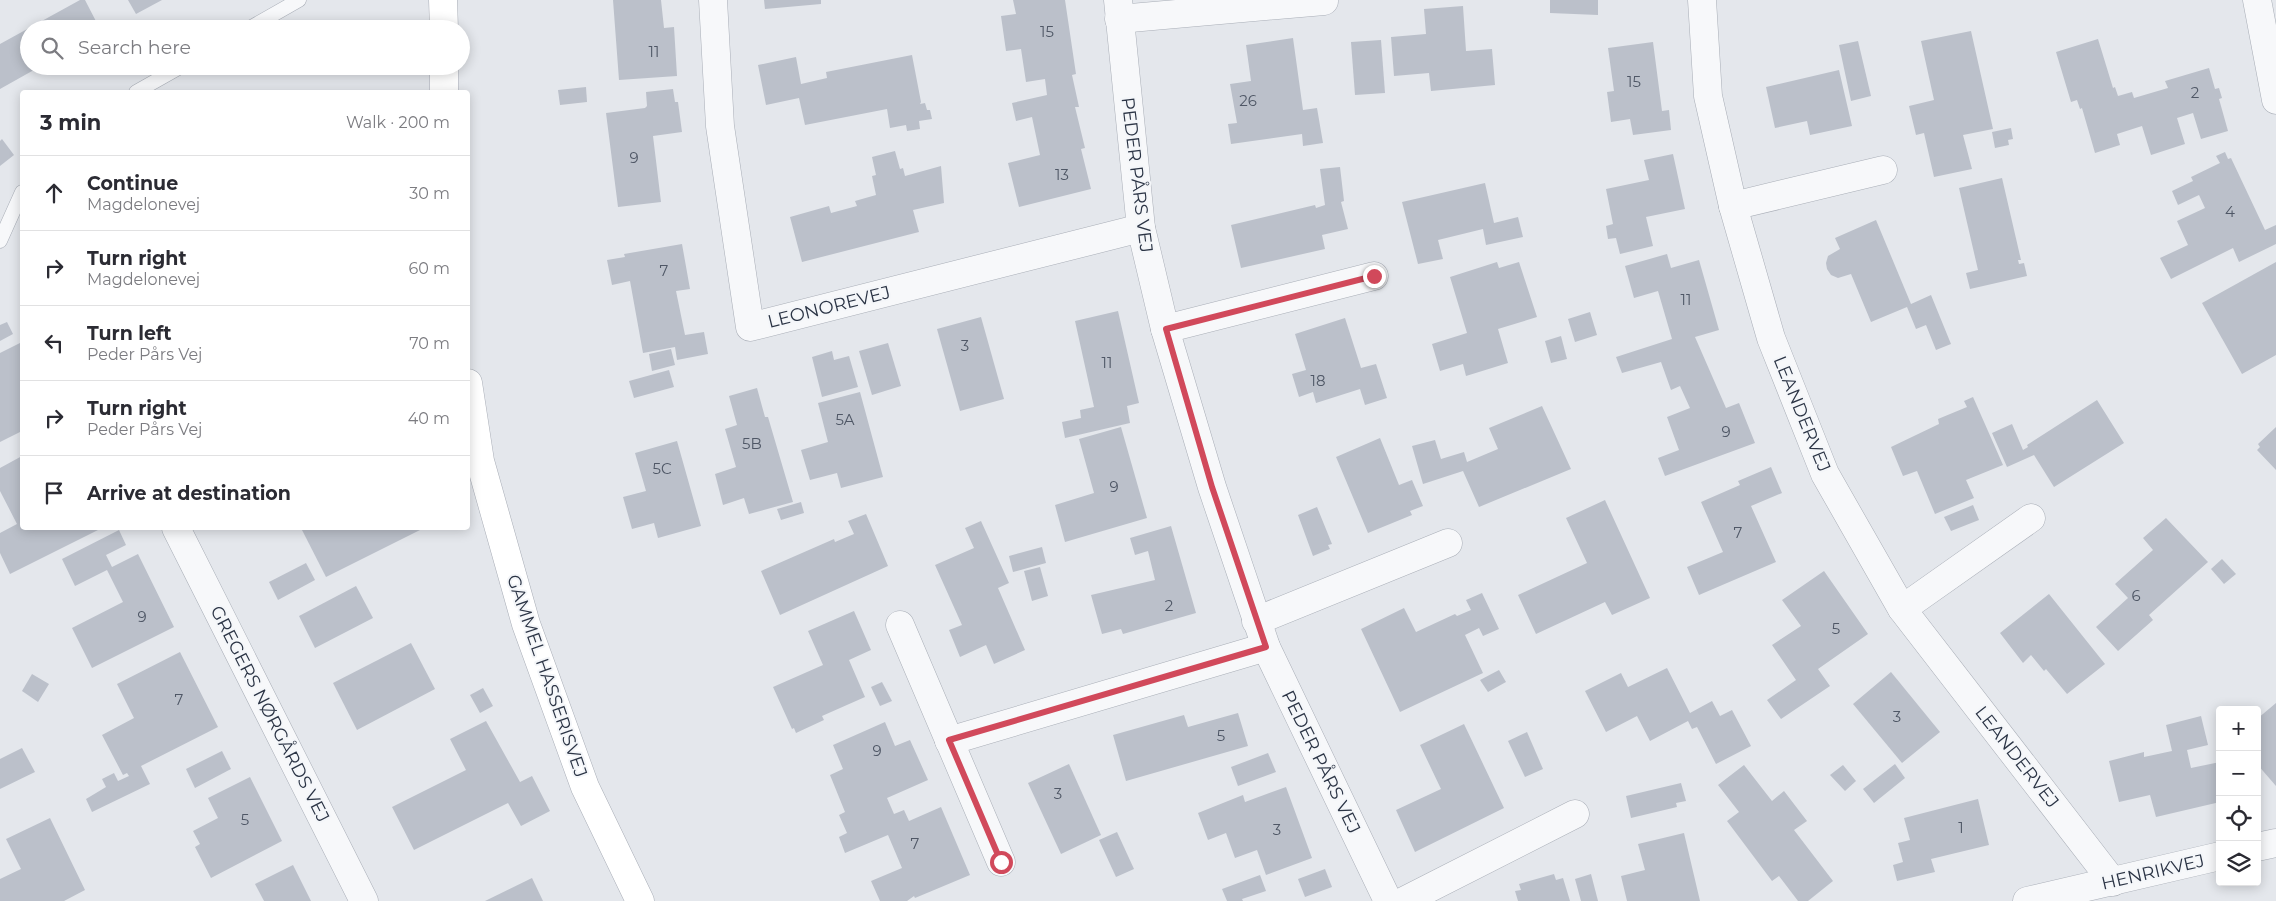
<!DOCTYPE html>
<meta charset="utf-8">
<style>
body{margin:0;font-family:Montserrat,sans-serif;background:#f7f7f7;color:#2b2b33}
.controls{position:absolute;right:15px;bottom:15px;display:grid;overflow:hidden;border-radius:5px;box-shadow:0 2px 12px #0003}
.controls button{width:45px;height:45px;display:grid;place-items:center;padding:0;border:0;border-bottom:1px solid #e1e1e2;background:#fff;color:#2b2b33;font:25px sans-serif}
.stop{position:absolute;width:15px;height:15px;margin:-11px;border:4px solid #d1495b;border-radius:50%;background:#fff}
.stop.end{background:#d1495b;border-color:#fff;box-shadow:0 1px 5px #0008}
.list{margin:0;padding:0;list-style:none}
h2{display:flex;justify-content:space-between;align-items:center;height:65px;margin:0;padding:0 20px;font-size:21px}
h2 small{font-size:16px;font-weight:400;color:#7c7c81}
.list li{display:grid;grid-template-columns:32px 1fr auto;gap:15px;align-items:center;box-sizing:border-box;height:75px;padding:0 20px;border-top:1px solid #e1e1e2}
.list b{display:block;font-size:19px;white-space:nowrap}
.list p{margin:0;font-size:16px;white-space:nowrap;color:#7c7c81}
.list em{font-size:16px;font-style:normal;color:#7c7c81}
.icon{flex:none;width:28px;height:28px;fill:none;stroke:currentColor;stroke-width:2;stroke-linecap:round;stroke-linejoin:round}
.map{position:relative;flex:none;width:2276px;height:901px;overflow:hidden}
.search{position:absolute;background:#fff;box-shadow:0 2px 12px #0003;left:20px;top:20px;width:450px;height:55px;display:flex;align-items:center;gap:12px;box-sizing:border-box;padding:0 18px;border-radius:28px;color:#7c7c81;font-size:19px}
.panel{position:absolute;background:#fff;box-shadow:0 2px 12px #0003;left:20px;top:90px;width:450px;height:440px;border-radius:5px}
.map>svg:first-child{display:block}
.building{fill:#bbc0ca}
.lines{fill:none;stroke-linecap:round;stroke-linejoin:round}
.lane-casing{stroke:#a9aeb7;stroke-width:15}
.street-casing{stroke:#a9aeb7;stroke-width:29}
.secondary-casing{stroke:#a9aeb7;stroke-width:29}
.lane{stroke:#f7f8fa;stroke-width:14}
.street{stroke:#f7f8fa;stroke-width:28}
.secondary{stroke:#fff;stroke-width:28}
.route{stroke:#d1495b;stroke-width:6}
.labels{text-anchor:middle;stroke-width:4;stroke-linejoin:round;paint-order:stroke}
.number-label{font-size:15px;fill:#4f5766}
.street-label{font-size:18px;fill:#2b3445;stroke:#f4f6f9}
</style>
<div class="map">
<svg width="2276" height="901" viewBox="0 0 2276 901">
<rect width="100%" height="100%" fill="#e4e7ec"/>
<g class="building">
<polygon points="80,0 85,0 100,29 29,29 29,66 41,66 0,89 0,44"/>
<polygon points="128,0 162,0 136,14"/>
<polygon points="613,0 661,0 664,28 674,27 677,76 619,80"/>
<polygon points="764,0 821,0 821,4 765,9"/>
<polygon points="1013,0 1065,0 1076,74 1072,75 1079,107 1075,107 1085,148 1081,149 1091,189 1019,207 1008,163 1040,155 1032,117 1016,121 1012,103 1047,95 1045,79 1026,82 1021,49 1006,51 1001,16 1016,14"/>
<polygon points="1550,0 1598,0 1598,15 1550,13"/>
<polygon points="1463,6 1466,51 1492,49 1495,85 1431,91 1429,73 1394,76 1391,37 1426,34 1424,9"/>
<polygon points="1971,31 1993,129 1963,135 1972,169 1934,177 1924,133 1916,135 1909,106 1934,100 1921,41"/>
<polygon points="1293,38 1303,110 1317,108 1323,143 1303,146 1302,134 1231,144 1228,124 1237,123 1230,84 1251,81 1246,45"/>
<polygon points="2098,39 2113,88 2115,87 2118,96 2132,92 2134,98 2168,88 2165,81 2209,68 2215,89 2219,88 2222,98 2219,99 2228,131 2201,139 2193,113 2177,118 2185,144 2151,155 2142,126 2117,134 2120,145 2095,153 2082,108 2080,109 2077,100 2071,102 2056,52"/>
<polygon points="1381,40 1385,93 1355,95 1351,42"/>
<polygon points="1858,41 1871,96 1851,101 1839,45"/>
<polygon points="1653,42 1662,111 1669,110 1671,130 1633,135 1630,119 1611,122 1607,92 1614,91 1608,48"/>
<polygon points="912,55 921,102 920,104 925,103 927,110 930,110 932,119 919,121 920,129 907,131 906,125 890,128 887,109 805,125 799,98 766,105 758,65 796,57 801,84 827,78 826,72"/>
<polygon points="1839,70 1852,126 1810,135 1807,121 1775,128 1766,87"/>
<polygon points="586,87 587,102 560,105 558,90"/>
<polygon points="673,89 675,102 678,102 682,132 653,136 661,202 618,207 606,113 645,108 647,106 646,92"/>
<polygon points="2011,128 2013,139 2008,140 2009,145 1995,148 1992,132"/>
<polygon points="2,139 14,155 0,166 0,141"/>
<polygon points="895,151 900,169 903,168 905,176 941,166 944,203 913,210 919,232 802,262 790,217 829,206 831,213 857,206 855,201 876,195 872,176 876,175 872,157"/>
<polygon points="2225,152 2228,159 2231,158 2265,230 2276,225 2276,244 2239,262 2233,248 2171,279 2160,258 2188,245 2177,221 2205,208 2199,195 2178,205 2172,191 2193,181 2191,177 2220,163 2216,156"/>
<polygon points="1673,154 1685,209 1646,217 1653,246 1620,254 1616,238 1608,239 1606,226 1613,224 1606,189 1649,180 1644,160"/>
<polygon points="1340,167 1344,201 1341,202 1348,229 1322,235 1325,249 1241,268 1231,225 1315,205 1316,208 1325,205 1320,169"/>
<polygon points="2002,178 2021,260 2018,260 2019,264 2024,263 2027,276 1970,289 1966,273 1978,270 1959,188"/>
<polygon points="1485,183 1494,223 1518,217 1523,237 1486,245 1483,229 1438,240 1443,259 1418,264 1402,202"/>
<polygon points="1876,220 1911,304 1931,295 1951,344 1936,350 1926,325 1916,329 1907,307 1871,322 1851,274 1838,278 1831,275 1827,269 1826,263 1828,256 1840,249 1835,238"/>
<polygon points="682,244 690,289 676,291 685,335 704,332 708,354 677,360 675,347 643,353 630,281 612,285 607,260 625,257 624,254"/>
<polygon points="1667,254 1671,268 1699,260 1719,330 1695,337 1726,408 1739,403 1755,443 1665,476 1658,458 1679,450 1667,417 1690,408 1680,386 1671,390 1661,362 1622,373 1616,357 1672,339 1658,291 1634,298 1625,266"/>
<polygon points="1497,262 1499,268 1519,262 1537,317 1498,329 1508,363 1466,376 1463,364 1440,371 1432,344 1467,333 1450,277"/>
<polygon points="2276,262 2276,355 2242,374 2202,303"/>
<polygon points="1118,311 1139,403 1127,406 1130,423 1065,438 1062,422 1081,418 1080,410 1094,407 1075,321"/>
<polygon points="1590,312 1597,335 1575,342 1568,319"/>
<polygon points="981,317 1004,399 960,411 937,329"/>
<polygon points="1345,318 1361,368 1376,364 1387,398 1365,405 1360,389 1316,403 1313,392 1299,397 1292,374 1306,370 1295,334"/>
<polygon points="7,322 13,334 0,341 0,325"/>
<polygon points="1561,336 1567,359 1551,363 1545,341"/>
<polygon points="22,342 22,431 0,442 0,353"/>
<polygon points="888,343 901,386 872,395 859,351"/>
<polygon points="671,349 675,365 652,371 649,354"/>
<polygon points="832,351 834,360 849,356 858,387 822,397 812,357"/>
<polygon points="669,370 674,387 634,398 629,381"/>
<polygon points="757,388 765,417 768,417 793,502 749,514 744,498 723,505 715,474 736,467 725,429 737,425 729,396"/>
<polygon points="860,392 883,477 841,488 837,473 810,480 801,450 828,442 818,403"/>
<polygon points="1973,397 2003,465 1966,480 1974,498 1935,514 1917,471 1903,476 1891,447 1939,424 1938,419 1967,407 1964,401"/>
<polygon points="2097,400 2124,443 2054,487 2034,455 2007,467 1992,433 2012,424 2023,450 2028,447 2027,445"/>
<polygon points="1542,406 1571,469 1479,507 1463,471 1423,484 1412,446 1435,440 1441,459 1464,452 1467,462 1498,449 1489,428"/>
<polygon points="1121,427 1147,518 1065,542 1055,505 1094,493 1079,439"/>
<polygon points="2276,427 2276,470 2257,450 2260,447 2258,444"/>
<polygon points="1380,438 1399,485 1412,480 1423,506 1410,511 1412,515 1368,533 1336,457"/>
<polygon points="677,441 701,526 658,538 654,523 632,529 623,497 646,491 635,453"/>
<polygon points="22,456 22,528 102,528 10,574 0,553 0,533 17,524 0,491 0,468"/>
<polygon points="1771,467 1782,493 1751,506 1776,562 1699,595 1687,567 1723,552 1701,502 1740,485 1738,481"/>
<polygon points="1605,500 1650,598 1612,615 1605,602 1536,634 1518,595 1587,563 1566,518"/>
<polygon points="801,502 804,513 781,520 777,509"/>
<polygon points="1973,505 1979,520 1951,531 1944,517"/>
<polygon points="1317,507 1332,544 1328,545 1330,549 1313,556 1298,515"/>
<polygon points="866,514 888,566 780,615 761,571 834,539 835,542 854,534 848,521"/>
<polygon points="2166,518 2208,562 2149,615 2153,620 2118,651 2096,627 2128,598 2115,584 2153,550 2143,538"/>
<polygon points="981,521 1009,583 998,588 1025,650 994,664 986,645 960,657 949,630 962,625 935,565 974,548 965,528"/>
<polygon points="1171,526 1196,613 1123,634 1121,629 1102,634 1091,595 1155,580 1148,551 1135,555 1130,538"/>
<polygon points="301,528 424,528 326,577"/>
<polygon points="119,530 126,545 106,555 112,567 138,554 174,627 92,668 72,628 123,602 107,570 75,586 62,559"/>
<polygon points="1042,547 1046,563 1013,572 1009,556"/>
<polygon points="2222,559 2236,574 2224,584 2211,569"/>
<polygon points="306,563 315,580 278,600 269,582"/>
<polygon points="1040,567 1048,596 1032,601 1024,571"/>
<polygon points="1824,571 1868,634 1818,669 1830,686 1781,719 1767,700 1796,680 1772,645 1801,626 1782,600"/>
<polygon points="356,586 373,618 315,648 299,616"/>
<polygon points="1482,593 1499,629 1483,636 1479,628 1465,635 1483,673 1400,712 1361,629 1404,608 1416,632 1455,614 1457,616 1471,610 1466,600"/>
<polygon points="2049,594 2105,664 2067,694 2046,669 2044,671 2031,655 2023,663 2000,633"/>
<polygon points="854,611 871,650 849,660 865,697 822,716 824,720 796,733 794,728 792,729 773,687 823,665 808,631"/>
<polygon points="411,643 435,689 357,730 333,683"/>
<polygon points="180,652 218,727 141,766 150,784 92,812 86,799 106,787 102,779 114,773 118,781 129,776 127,773 123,775 102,735 134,718 117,684"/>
<polygon points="1667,668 1690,713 1712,701 1720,716 1732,710 1751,746 1716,764 1697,727 1692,729 1688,721 1650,741 1637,716 1606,732 1585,691 1621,673 1628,687"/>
<polygon points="1499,670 1506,682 1488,692 1480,680"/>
<polygon points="1891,672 1940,732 1902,763 1853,704"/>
<polygon points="32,674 49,684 38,702 22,691"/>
<polygon points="882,682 892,701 880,706 871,687"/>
<polygon points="483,688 493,706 480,713 470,695"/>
<polygon points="2276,703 2276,786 2257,764 2257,719"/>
<polygon points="1238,713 1248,746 1126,781 1113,735 1184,715 1188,727"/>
<polygon points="2201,716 2208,745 2187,750 2191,768 2220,762 2220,802 2156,817 2150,795 2119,802 2109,761 2144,752 2144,757 2172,751 2166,725"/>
<polygon points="486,721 520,782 532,776 550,811 521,826 508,803 414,850 392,807 466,770 450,739"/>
<polygon points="885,722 895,746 910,740 928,780 887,798 894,814 904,810 909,821 941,807 970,875 915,898 914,896 907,901 880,901 871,881 902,868 888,835 845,853 839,837 847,833 839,815 845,812 830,775 843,769 833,745"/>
<polygon points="1464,724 1504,808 1415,852 1396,810 1441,789 1420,745"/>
<polygon points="1527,732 1543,769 1525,777 1508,741"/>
<polygon points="22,748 35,772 0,789 0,759"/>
<polygon points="222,751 231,769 195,788 186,769"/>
<polygon points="1268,753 1276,772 1238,786 1231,767"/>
<polygon points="1069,764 1101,835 1061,854 1028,783"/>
<polygon points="1895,764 1905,778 1874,803 1863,789"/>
<polygon points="1744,765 1772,801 1784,791 1807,821 1794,830 1833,881 1808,901 1798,901 1779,876 1772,881 1727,821 1739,812 1718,785"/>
<polygon points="1843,765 1856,781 1845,791 1830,775"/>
<polygon points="250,777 282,841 211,878 195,847 200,844 193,831 218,818 208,798"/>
<polygon points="1681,783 1686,801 1676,803 1677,807 1631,818 1626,796"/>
<polygon points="1286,787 1312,858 1266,875 1257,850 1235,858 1226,833 1208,840 1198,813 1243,795 1245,802"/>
<polygon points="1978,799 1989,845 1931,859 1935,872 1897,881 1893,865 1903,862 1898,843 1910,840 1904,818"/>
<polygon points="50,818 85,890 64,901 0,901 0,879 21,869 6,839"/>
<polygon points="1117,832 1134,869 1116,877 1099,840"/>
<polygon points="1684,833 1700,901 1627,901 1621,876 1645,870 1638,844"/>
<polygon points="293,865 311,901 264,901 255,884"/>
<polygon points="1325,869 1332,887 1305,897 1298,879"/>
<polygon points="1554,874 1556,880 1563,878 1570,901 1518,901 1515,891 1521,890 1519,884"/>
<polygon points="1591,874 1598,901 1581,901 1575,879"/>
<polygon points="1260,875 1266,891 1242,899 1243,901 1227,901 1222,889"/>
<polygon points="532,878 543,901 485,901"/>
</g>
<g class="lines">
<defs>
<g id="lane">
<polyline points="248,29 299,0"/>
<polyline points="136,92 182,66"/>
<polyline points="0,241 22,192"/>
</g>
<g id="street">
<polyline points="713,0 720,126 750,327 1141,228"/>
<polyline points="1118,0 1141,228 1165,329 1212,487 1266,647 1388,901"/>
<polyline points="1702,0 1708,96 1733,206 1771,338 1825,474 1902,609 2113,882"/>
<polyline points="2257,0 2276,100"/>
<polyline points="1119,19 1324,1"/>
<polyline points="1733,206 1883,170"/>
<polyline points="1165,329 1374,276"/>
<polyline points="176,528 364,901"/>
<polyline points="1902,609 2031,518"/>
<polyline points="1256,621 1448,543"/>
<polyline points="900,625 1001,862"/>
<polyline points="949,741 1266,647"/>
<polyline points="2257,847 2276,843"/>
<polyline points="1404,901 1575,814"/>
<polyline points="2027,901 2220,856"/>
</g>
<g id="secondary">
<polyline points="443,0 444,29"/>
<polyline points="444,66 444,92"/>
<polyline points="468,383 480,461 526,624 585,787 640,901"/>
</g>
</defs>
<use href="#lane" class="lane-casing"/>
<use href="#street" class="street-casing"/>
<use href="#secondary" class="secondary-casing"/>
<use href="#lane" class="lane"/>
<use href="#street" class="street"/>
<use href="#secondary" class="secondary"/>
</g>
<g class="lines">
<polyline class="route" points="1001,862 949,740 1266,647 1212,487 1166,329 1374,276"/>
</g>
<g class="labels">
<g class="number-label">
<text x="1047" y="37">15</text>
<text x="654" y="57">11</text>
<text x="1634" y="87">15</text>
<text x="2195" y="98">2</text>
<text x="1248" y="106">26</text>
<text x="634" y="163">9</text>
<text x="1062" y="180">13</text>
<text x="2230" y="217">4</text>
<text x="664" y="276">7</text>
<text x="1686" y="305">11</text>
<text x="965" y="351">3</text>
<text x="1107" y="368">11</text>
<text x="1318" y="386">18</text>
<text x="845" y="425">5A</text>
<text x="1726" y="437">9</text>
<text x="752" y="449">5B</text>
<text x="662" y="474">5C</text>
<text x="1114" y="492">9</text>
<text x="1738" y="538">7</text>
<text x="2136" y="601">6</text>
<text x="1169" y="611">2</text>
<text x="142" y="622">9</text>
<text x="1836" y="634">5</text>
<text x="179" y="705">7</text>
<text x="1897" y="722">3</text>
<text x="1221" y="741">5</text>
<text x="877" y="756">9</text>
<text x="1058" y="799">3</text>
<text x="245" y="825">5</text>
<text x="1961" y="833">1</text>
<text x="1277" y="835">3</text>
<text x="915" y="849">7</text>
</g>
<g class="street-label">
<text transform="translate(1137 175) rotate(83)" y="6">PEDER PÅRS VEJ</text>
<text transform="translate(829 307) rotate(-14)" y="6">LEONOREVEJ</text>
<text transform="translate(1802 414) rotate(68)" y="6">LEANDERVEJ</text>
<text transform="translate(547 676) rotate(71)" y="6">GAMMEL HASSERISVEJ</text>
<text transform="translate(270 714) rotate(63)" y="6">GREGERS NØRGÅRDS VEJ</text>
<text transform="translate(2017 757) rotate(52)" y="6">LEANDERVEJ</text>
<text transform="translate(1321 762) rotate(64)" y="6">PEDER PÅRS VEJ</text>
<text transform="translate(2153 872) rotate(-13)" y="6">HENRIKVEJ</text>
</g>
</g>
</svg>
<div class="controls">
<button>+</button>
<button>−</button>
<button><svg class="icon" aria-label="locate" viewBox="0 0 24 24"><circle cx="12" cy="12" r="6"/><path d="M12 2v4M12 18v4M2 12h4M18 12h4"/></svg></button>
<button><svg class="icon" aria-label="layers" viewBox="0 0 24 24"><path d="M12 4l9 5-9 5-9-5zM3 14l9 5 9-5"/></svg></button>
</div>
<div class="stop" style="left:1001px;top:862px"></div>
<div class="stop end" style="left:1374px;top:276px"></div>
<div class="search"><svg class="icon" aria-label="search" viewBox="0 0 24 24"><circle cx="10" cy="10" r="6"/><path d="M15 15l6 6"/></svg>Search here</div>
<section class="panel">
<h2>3 min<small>Walk · 200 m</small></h2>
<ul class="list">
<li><svg class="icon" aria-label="ahead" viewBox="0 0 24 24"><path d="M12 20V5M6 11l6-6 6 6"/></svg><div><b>Continue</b><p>Magdelonevej</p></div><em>30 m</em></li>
<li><svg class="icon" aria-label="right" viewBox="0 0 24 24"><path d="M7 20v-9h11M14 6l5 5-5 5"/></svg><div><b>Turn right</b><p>Magdelonevej</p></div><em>60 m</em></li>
<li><svg class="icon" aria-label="left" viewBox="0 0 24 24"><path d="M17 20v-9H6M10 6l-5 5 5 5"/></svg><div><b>Turn left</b><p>Peder Pårs Vej</p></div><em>70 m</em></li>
<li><svg class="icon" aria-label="right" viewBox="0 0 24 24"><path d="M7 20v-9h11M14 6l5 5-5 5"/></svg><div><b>Turn right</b><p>Peder Pårs Vej</p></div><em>40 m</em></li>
<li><svg class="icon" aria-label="arrive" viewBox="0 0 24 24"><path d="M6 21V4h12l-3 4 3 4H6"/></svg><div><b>Arrive at destination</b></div></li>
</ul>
</section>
</div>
